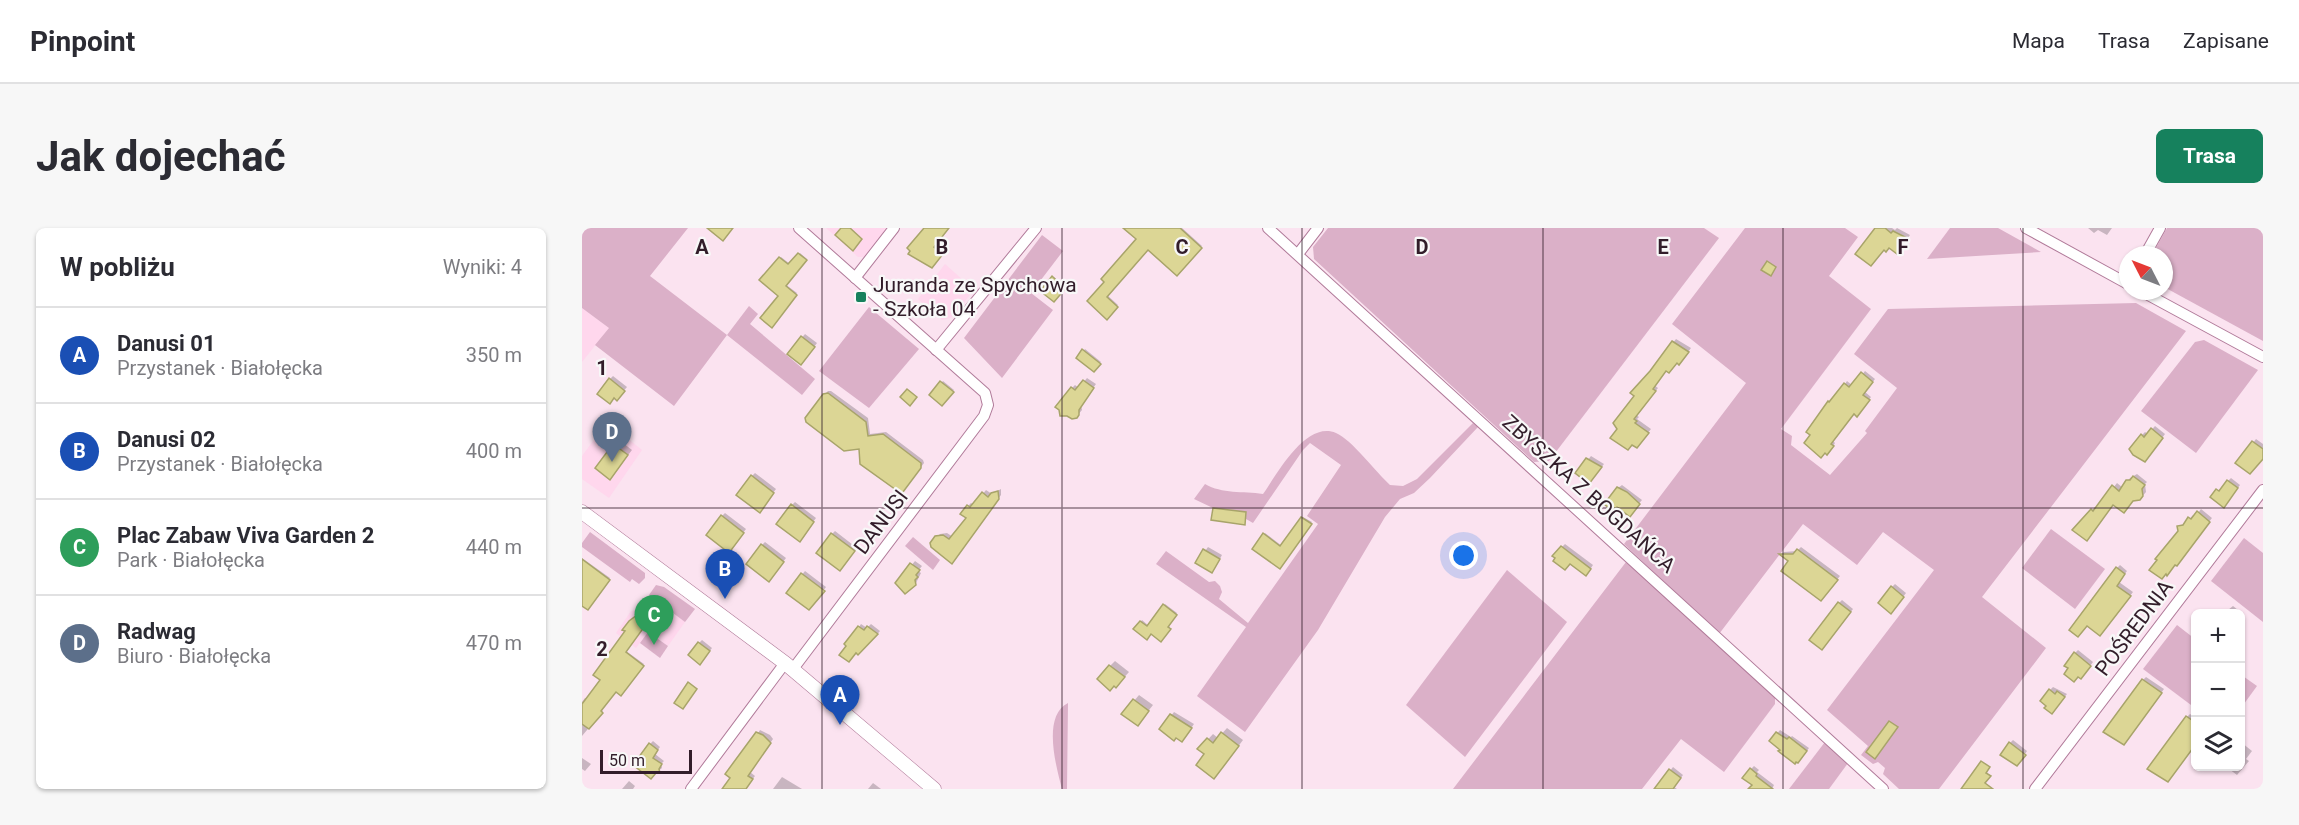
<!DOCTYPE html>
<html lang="pl">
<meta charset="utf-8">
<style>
body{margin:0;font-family:Roboto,sans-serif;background:#f7f7f7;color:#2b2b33}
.controls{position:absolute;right:18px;bottom:18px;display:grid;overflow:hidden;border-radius:9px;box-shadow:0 2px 4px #0004}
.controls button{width:54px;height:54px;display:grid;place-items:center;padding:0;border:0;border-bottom:2px solid #e1e1e2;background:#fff;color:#2b2b33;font:30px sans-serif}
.compass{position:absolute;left:1537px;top:18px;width:54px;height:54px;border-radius:50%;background:#fff;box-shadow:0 2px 4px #0004;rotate:312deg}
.scale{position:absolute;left:18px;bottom:15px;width:92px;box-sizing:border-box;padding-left:6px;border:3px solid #321d2a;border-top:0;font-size:16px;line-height:21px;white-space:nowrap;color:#321d2a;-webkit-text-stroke:4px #f8f8f8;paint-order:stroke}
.you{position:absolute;left:882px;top:328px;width:21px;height:21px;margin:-15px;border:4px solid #fff;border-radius:50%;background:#1a73e8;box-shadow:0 0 0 9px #1a73e833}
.badge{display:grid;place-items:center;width:39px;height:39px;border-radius:50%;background:#16815d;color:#fff;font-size:20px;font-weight:700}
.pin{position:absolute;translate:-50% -50px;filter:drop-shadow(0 2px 3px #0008)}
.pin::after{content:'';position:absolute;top:32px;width:21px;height:18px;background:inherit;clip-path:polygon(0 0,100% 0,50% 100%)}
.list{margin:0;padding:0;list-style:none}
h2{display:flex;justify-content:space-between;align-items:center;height:78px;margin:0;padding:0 24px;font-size:26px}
h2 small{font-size:20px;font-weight:400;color:#7c7c81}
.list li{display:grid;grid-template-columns:39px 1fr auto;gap:18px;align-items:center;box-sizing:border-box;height:96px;padding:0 24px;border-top:2px solid #e1e1e2}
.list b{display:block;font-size:22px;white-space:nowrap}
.list p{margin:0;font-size:20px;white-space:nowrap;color:#7c7c81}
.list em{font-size:20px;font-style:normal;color:#7c7c81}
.icon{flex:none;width:33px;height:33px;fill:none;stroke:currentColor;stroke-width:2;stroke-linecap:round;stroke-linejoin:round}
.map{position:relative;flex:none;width:1681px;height:561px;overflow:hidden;border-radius:9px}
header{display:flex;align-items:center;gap:36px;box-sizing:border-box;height:84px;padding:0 30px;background:#fff;border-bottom:2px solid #e1e1e2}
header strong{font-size:28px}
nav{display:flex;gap:33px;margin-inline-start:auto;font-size:21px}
.intro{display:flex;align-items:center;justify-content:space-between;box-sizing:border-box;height:144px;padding:0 36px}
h1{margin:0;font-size:42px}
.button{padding:15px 27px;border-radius:9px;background:#16815d;color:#fff;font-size:21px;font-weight:700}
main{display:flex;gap:36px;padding:0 36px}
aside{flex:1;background:#fff;border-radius:9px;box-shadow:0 2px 4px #0004}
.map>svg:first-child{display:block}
.built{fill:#ffd7ed}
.green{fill:#dbb0c8}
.shadow{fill:#0003}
.building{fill:#dcd695;stroke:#a8a46a;stroke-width:1.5}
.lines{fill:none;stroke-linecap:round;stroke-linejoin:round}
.minor-casing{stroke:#b17b9a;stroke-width:12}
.tertiary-casing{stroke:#b17b9a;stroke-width:15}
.minor{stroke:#fff;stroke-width:10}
.tertiary{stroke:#fff;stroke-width:14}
.grid{fill:none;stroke:#321d2a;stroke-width:1.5;stroke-opacity:0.55}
.poi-dot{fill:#16815d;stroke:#f8f8f8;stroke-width:2}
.labels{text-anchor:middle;stroke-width:4.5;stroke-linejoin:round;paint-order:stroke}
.poi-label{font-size:21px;fill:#321d2a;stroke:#f8f8f8;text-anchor:start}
.street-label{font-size:21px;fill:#321d2a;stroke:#f8f8f8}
.grid-label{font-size:20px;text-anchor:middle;font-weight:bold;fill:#321d2a;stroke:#f8f8f8;stroke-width:4.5;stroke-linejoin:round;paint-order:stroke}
</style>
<header>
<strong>Pinpoint</strong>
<nav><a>Mapa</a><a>Trasa</a><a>Zapisane</a></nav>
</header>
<div class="intro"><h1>Jak dojechać</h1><a class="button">Trasa</a></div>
<main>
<aside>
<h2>W pobliżu<small>Wyniki: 4</small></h2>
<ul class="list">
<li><span class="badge" style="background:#1a4fb4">A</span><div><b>Danusi 01</b><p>Przystanek · Białołęcka</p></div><em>350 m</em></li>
<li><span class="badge" style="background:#1a4fb4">B</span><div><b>Danusi 02</b><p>Przystanek · Białołęcka</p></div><em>400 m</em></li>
<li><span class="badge" style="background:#2e9e5b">C</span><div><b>Plac Zabaw Viva Garden 2</b><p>Park · Białołęcka</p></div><em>440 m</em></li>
<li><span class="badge" style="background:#5c6f8a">D</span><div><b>Radwag</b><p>Biuro · Białołęcka</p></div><em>470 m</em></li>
</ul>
</aside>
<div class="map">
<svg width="1681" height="561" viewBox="0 0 1681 561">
<rect width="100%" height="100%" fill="#fbe3f0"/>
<g class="built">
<polygon points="244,0 306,0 284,29 276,29"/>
<polygon points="363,36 392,62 369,90 360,92 336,71"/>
<polygon points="0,80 27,100 0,134"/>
<polygon points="25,194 60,222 27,270 0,251 0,228"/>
<polygon points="67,367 103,394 86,418 66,404 54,420 34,405 49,383 56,381"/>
</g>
<g class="green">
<polygon points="0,0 106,0 68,48 145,107 167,78 176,86 168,96 233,151 220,167 145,107 92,178 13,117 27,100 0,80"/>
<polygon points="746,0 1122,0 1137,10 967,233 952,234 732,31 731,19"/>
<polygon points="1163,0 1263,0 1276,9 1247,48 1289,81 1199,201 1210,208 1209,217 1248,247 1285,205 1283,203 1315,160 1272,126 1306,81 1554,75 1604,103 1400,369 1464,420 1357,561 1317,561 1301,546 1303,540 1296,534 1291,536 1279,527 1286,518 1245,482 1352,342 1301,304 1275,337 1221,296 1137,406 1042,316 1164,155 1090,96"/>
<polygon points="1368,0 1416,0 1459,24 1345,31"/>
<polygon points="1585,0 1681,0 1681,113 1582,59 1582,27 1570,27"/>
<polygon points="460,7 481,23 449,65 471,82 420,150 382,110"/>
<polygon points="287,79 337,121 287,180 237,143"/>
<polygon points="1622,112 1676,142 1614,225 1559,183 1613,114"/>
<path d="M891,195L896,199L848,250L832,265L818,271L803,289L736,402L663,504L615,468L664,399L574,336L584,323L627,354L633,353L638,358L640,364L637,371L666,395L736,296L725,288L759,237L728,215L721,222L671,295L664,291V284L631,280L612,271L623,256C640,266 661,263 681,266C695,246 724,192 754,205C769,211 794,244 808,257L821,258L835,251Z"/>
<polygon points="1469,301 1523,341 1493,381 1440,340"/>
<polygon points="8,304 63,345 63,350 57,356 50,351 48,354 0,319 0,315"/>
<polygon points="331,309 358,332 351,342 323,318"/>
<polygon points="1662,310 1681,325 1681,394 1629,353"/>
<polygon points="1044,334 1193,467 1193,476 1142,544 1099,511 1060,561 871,561"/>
<polygon points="925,342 985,394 883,529 824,477"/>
<polygon points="74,357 82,359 113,381 103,394 67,367"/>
<polygon points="1595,397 1613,411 1613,480 1561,441"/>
<polygon points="66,404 86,418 78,430 58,415"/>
<polygon points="1658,446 1675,458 1659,480 1658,480"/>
<path d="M486,475L485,561H480C474,538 460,488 486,475Z"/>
<polygon points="1243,514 1266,535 1247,561 1207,561"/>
</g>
<g class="shadow">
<polygon points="344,0 366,0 353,17 362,23 350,38"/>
<polygon points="552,0 600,0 620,18 595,46 566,20 525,67 536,77 525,89 524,54 556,11"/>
<polygon points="1295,0 1310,0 1313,2 1315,0 1328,7 1318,21"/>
<polygon points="1506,0 1530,0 1525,7 1516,2 1512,5"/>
<polygon points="218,25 225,31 203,56 215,65 189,98 198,68 179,52 199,29 208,36"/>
<polygon points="472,49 483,59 471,72 460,62"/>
<polygon points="223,106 235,115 222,132 207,125"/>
<polygon points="1094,111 1109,120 1100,132 1085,141 1072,157 1076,160 1054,187 1057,189 1055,191 1069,201 1058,215 1037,201 1069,144"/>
<polygon points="503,121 519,134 512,142 496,130"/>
<polygon points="1283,143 1293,151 1283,164 1289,169 1278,184 1272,184 1251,213 1253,215 1248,223 1226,204 1247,174 1263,156 1265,153 1271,158"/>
<polygon points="31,148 45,159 35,171 28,151"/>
<polygon points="505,150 514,156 499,177 500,182 494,189 490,160 493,157 497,160"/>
<polygon points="361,153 372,162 360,176 349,167"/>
<polygon points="246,163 249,163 286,190 288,206 304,204 341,232 342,235 324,259 278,219 242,167"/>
<polygon points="1573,198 1583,206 1566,229 1560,207 1563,204 1566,206"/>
<polygon points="1674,211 1681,216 1681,229 1677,236 1674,239 1656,235"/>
<polygon points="37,212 50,222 28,250 32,217"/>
<polygon points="1009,228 1022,236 1010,251 995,245"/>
<polygon points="173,245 194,261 180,280 170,248"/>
<polygon points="1555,246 1565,254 1563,256 1564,264 1558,271 1531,275 1493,302 1513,279 1515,280 1535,255 1541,260 1548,250"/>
<polygon points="1649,250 1658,257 1645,275 1630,269"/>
<polygon points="1040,257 1060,272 1050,284 1036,260"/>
<polygon points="419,261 419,267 373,331 355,309 358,306 365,305 371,309 386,290 380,286 386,278 389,275 392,277 404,262 410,266"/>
<polygon points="213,274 234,290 220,309 210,277"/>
<polygon points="1619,281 1630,290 1588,343 1597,304 1597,298 1604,295 1611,287 1613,289"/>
<polygon points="143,285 164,301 150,320 140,288"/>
<polygon points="721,289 730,294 698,339 672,321 683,305 700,318"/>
<polygon points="253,303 275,320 261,338 250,306"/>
<polygon points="183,314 204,330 190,349 180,317"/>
<polygon points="983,316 1011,337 1007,343 980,319"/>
<polygon points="626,319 640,327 633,340 615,334"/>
<polygon points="1219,319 1258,348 1242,368 1200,326 1202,324 1215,323"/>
<polygon points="0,330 28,350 6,380 0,376"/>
<polygon points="333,333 340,338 336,343 339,345 334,355 331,358 315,355"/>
<polygon points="1538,337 1545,343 1537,354 1551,364 1521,403 1535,340"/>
<polygon points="223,343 244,359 230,377 206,364"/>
<polygon points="1313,356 1324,365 1312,381 1310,359"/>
<polygon points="1260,372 1271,381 1243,417 1257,375"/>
<polygon points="583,376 595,385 586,397 588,399 579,412 569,404 553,401 560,392 567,398"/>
<polygon points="1651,378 1661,386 1658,389 1658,386 1641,386"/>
<polygon points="61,384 68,389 44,423 62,436 39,466 34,462 19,482 21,483 0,508 0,474 3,470 5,471 20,451 45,403 43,401 57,386 59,387"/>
<polygon points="279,396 285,400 289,396 298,403 292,410 274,424 277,399"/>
<polygon points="120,412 130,420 121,432 117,415"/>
<polygon points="1496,422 1511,434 1502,446 1493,425"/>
<polygon points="533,433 547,444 539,453 532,457 528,438"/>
<polygon points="1564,449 1582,461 1545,512 1561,452"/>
<polygon points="1471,459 1485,466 1473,481 1467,478 1468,462"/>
<polygon points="557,467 571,477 560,491 541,486"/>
<polygon points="592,484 612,496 603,509 579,501"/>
<polygon points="1608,486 1614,490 1614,515 1605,489"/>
<polygon points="645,500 661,512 637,544 624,526 618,520 631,506 636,510"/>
<polygon points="178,502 188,507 191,511 168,544 173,548 163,561 142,561"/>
<polygon points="1198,502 1209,509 1210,508 1227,520 1219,531 1189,513"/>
<polygon points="1431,512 1445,523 1438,533 1428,515"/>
<polygon points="71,513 78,519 73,526 82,533 79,536 80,540 69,549 68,516"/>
<polygon points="1660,515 1670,523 1664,531 1667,533 1655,547 1643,538 1658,538 1658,517"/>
<polygon points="0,530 9,536 3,543 0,541"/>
<polygon points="1172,538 1177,542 1175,544 1192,557 1190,561 1168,561 1172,557 1169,541"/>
<polygon points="1091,539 1101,547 1092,559 1095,561 1074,561"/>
<polygon points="200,549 220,561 191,561"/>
<polygon points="47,553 53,558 51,561 40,561"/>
<polygon points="291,555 299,561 286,561"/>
</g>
<g class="building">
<polygon points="125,0 151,0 141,13"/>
<polygon points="259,0 268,0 280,11 271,23 253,7"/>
<polygon points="342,0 367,0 352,19 361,26 350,40 326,26 328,23 325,20"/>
<polygon points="541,0 598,0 620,20 595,48 566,22 525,69 536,79 525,92 505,73 522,54 519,51 554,11"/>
<polygon points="1293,0 1303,0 1309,5 1311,3 1327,11 1315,26 1307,20 1304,24 1302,22 1289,38 1273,26"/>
<polygon points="216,25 225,32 204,58 215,67 190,100 178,90 196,68 177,52 197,29 206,36"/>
<polygon points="1185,33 1194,39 1189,48 1179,42"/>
<polygon points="470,48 483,61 472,74 458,63"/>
<polygon points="219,108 233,119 219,137 205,126"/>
<polygon points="1090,113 1107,124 1097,137 1095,135 1087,145 1084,143 1071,161 1074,163 1052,191 1055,193 1053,195 1067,205 1055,220 1050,217 1046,222 1028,210 1035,201 1031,195 1052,168 1048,165 1068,143"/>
<polygon points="500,121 519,136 512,144 494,130"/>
<polygon points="1279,144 1291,154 1281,167 1288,172 1275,189 1272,186 1249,216 1252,218 1245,227 1243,225 1239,230 1222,215 1228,207 1224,204 1246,173 1247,174 1262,155 1267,159"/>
<polygon points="27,150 43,163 35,173 32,170 28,176 15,166"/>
<polygon points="501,152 512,160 497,182 497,187 495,190 490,191 485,188 478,188 477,182 473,179 489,159 493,162"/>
<polygon points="358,153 372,164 360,178 347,167"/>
<polygon points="325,161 335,169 328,178 318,169"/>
<polygon points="246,165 284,194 286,208 301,206 339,235 339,240 321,264 317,264 278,236 277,221 262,223 224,194 223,190 241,166"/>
<polygon points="1569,200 1581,210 1563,234 1551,227 1547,221 1559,206 1562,209"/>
<polygon points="1670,213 1681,221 1681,231 1668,246 1653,235"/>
<polygon points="31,216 46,227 28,252 13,240"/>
<polygon points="1004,230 1020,239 1007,256 993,245"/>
<polygon points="169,247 192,265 178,285 154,267"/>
<polygon points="1551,248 1563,257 1560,261 1561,268 1558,272 1551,273 1542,285 1531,277 1505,313 1490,302 1509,281 1511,283 1530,257 1537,263 1544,252 1548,252"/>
<polygon points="1645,252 1656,260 1642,280 1628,269 1634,261 1637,263"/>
<polygon points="1035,259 1045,264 1058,276 1048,289 1035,279 1032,284 1022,276"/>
<polygon points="416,263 417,271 370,336 349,319 348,315 353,308 361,307 367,311 384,290 378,286 385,277 388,279 400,264 406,269 409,265"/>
<polygon points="209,276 232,294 218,314 194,296"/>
<polygon points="631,280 664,284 663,297 629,292"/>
<polygon points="1615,283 1628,294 1595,338 1593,337 1585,348 1584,346 1580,351 1567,342 1575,332 1573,331 1596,303 1595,298 1601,297 1606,289 1609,291"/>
<polygon points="139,287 162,305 147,325 124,307"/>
<polygon points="719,289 730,296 698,341 670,321 681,305 698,318"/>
<polygon points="249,305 273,323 258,343 234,325"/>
<polygon points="179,316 202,334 187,354 164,336"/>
<polygon points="979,318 1009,341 1004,348 988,336 983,342 971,333 973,330 970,328"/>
<polygon points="621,321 638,331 630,345 613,335"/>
<polygon points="1215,321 1256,352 1239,373 1199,343 1206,333 1197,326 1211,326"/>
<polygon points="0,331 28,352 6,382 0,378"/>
<polygon points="328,335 338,342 334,347 336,349 333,352 334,357 323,366 313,355"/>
<polygon points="1534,339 1543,346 1535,358 1549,368 1518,408 1505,398 1496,409 1487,402"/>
<polygon points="219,345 243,363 227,382 204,365"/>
<polygon points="1309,358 1322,369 1309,386 1296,375"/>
<polygon points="1256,374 1269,384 1240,422 1227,412"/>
<polygon points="581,376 595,387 586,399 589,401 579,414 569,406 565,412 551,401 558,393 565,398"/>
<polygon points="59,384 68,391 44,424 62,438 39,468 34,464 19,483 21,485 7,501 0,496 0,476 18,452 11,447 43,403 40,402 47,393"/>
<polygon points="276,398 282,402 285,398 296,406 276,427 274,425 267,434 257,427 264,418 262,416"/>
<polygon points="116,414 128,423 118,437 106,427"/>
<polygon points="1492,424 1509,438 1499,451 1496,449 1492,454 1482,446 1486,440 1482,438"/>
<polygon points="527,437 543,449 534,460 532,458 528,463 515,451"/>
<polygon points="1560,451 1580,465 1542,517 1521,504"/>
<polygon points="106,454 115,461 101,481 92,475"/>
<polygon points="1467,461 1473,466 1475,463 1483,469 1470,486 1462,480 1464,478 1458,473"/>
<polygon points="551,471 567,483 556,498 539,486"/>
<polygon points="588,486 610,500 600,514 594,510 592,513 577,501"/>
<polygon points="1604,488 1614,495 1614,516 1586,554 1565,541"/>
<polygon points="1307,493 1316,499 1293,531 1284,524"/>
<polygon points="174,504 181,507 189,515 166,548 171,551 164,561 140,561 148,550 143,546"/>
<polygon points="639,504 657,518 632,551 614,537 622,526 615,521 625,510 631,515"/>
<polygon points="1194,504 1205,511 1207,509 1225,523 1216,535 1214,534 1213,536 1196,523 1198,522 1187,513"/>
<polygon points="1427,514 1444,527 1435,538 1418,527"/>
<polygon points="67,515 76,522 71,530 80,536 77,541 78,545 74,545 69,551 51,537"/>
<polygon points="1399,533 1408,539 1404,545 1409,548 1403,555 1411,561 1379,561"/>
<polygon points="1168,540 1175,546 1174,548 1191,561 1166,561 1170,557 1160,550"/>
<polygon points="1087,541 1099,550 1091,561 1072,561"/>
</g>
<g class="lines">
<defs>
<g id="minor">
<polyline points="686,0 1301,561"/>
<polyline points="1444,0 1546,56"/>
<polyline points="716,26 736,0"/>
<polyline points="1563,27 1578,0"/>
<polyline points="273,50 312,0"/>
<polyline points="1559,63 1681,129"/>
<polyline points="354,122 454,0"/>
<polyline points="211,441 402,188 406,177 403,165 217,0"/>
<polyline points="109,561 203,435"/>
<polyline points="1453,561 1681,262"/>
</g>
<polyline id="tertiary" points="0,284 203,435 352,561"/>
</defs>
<use href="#minor" class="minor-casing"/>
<use href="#tertiary" class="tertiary-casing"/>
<use href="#minor" class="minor"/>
<use href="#tertiary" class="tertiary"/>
</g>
<path class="grid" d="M240,0V561M480,0V561M720,0V561M961,0V561M1201,0V561M1441,0V561M0,280H1681"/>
<rect class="poi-dot" x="273" y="63" width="12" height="12" rx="3"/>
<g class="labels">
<g class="poi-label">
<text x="291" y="64">Juranda ze Spychowa<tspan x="291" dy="24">- Szkoła 04</tspan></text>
</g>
<g class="street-label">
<text transform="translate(1007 266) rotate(42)" y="7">ZBYSZKA Z BOGDAŃCA</text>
<text transform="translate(299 294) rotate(-53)" y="7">DANUSI</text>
<text transform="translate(1552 400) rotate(-53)" y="7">POŚREDNIA</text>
</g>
</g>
<g class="grid-label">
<text x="120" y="26">A</text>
<text x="360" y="26">B</text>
<text x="600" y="26">C</text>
<text x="840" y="26">D</text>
<text x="1081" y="26">E</text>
<text x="1321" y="26">F</text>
<text x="20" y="147">1</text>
<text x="20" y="428">2</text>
</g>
</svg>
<div class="controls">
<button>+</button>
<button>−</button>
<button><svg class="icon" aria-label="layers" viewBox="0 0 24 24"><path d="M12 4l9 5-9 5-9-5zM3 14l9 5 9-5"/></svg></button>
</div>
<svg class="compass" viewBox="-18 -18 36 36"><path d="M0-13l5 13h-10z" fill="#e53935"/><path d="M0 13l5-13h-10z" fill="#7c7c81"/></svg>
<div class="scale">50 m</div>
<div class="you"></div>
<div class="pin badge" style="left:258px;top:497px;background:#1a4fb4">A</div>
<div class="pin badge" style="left:143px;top:371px;background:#1a4fb4">B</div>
<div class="pin badge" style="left:72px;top:417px;background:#2e9e5b">C</div>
<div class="pin badge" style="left:30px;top:234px;background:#5c6f8a">D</div>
</div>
</main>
